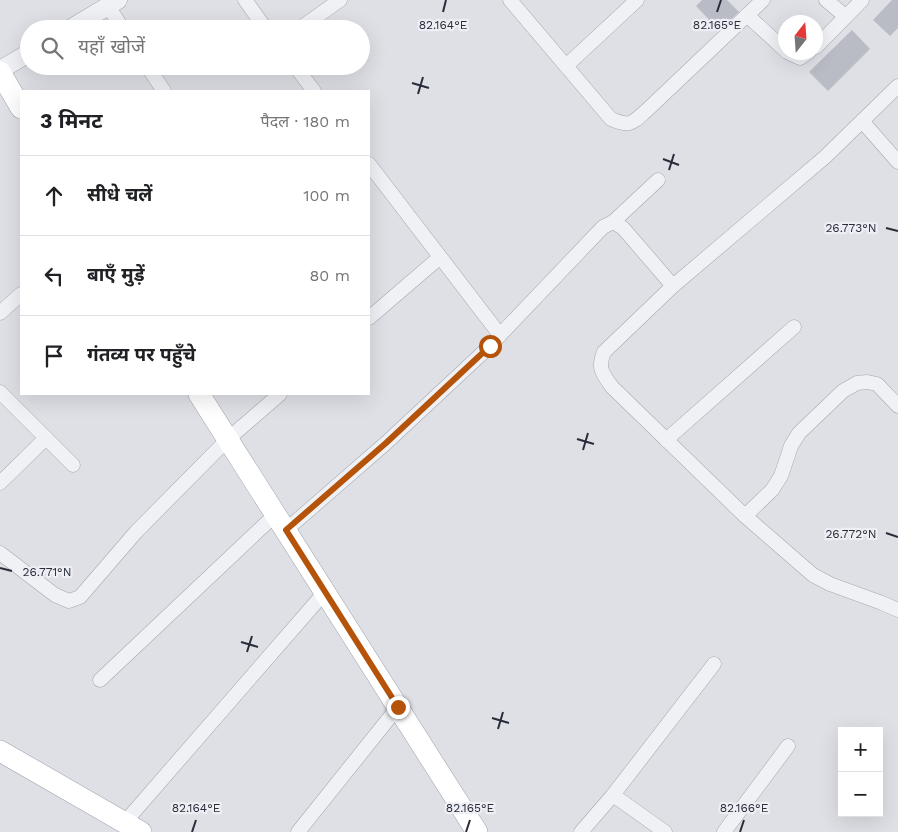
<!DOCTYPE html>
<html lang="hi">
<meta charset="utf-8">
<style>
body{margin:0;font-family:"Work Sans","Noto Sans Devanagari",sans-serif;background:#f2f2f2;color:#202124}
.controls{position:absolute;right:15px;bottom:15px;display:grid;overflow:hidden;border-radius:0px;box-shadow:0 5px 20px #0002}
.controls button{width:45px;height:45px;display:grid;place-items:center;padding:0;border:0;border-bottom:1px solid #e0e0e0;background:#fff;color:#202124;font:25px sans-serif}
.compass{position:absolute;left:778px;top:15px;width:45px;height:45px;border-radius:50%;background:#fff;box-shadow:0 5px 20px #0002;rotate:17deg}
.stop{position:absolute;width:15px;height:15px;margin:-11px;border:4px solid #b45309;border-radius:50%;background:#fff}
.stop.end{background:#b45309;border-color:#fff;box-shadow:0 1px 5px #0008}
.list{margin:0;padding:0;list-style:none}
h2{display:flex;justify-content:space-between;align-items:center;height:65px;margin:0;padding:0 20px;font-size:21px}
h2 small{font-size:16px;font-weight:400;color:#757577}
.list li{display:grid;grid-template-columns:32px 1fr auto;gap:15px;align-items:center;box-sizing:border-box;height:80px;padding:0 20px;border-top:1px solid #e0e0e0}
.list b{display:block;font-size:19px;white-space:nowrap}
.list em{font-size:16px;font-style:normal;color:#757577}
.icon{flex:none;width:28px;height:28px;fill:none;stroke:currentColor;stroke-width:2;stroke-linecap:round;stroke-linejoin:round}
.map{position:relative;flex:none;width:898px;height:832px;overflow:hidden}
.search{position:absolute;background:#fff;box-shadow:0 5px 20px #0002;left:20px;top:20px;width:350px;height:55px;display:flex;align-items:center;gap:12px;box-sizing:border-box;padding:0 18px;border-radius:28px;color:#757577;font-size:19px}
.panel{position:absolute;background:#fff;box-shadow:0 5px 20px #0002;left:20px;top:90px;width:350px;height:305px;border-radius:0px}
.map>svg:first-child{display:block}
.building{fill:#b9bbc5}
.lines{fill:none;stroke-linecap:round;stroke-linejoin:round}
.minor-casing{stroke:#a4a7af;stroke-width:15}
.tertiary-casing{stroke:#a4a7af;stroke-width:19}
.primary-casing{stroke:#9fa3b0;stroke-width:22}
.minor{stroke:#f0f1f5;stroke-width:14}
.tertiary{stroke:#f0f1f5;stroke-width:18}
.primary{stroke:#fff;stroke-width:21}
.route{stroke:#b45309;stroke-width:6}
.ticks{fill:none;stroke:#292d3b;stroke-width:2}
.ticks-label{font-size:12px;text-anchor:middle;fill:#292d3b;stroke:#edeff4;stroke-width:4.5;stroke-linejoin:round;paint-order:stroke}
</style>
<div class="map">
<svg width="898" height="832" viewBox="0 0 898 832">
<rect width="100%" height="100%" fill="#dee0e6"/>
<g class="building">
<polygon points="702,0 727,0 739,12 719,30 696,6"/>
<polygon points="892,0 898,0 898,28 890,36 873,20"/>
<polygon points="852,30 870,49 828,91 809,72"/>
</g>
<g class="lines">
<defs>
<g id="minor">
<polyline points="245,0 266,29"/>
<path d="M510,0L611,119C630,127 631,124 646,111L763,0"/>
<polyline points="826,0 845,16"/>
<polyline points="108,6 123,29"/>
<polyline points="747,15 786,51"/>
<polyline points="299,29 340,0"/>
<polyline points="816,47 862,0"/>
<polyline points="787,52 800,58 809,52"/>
<polyline points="147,66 164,91"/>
<polyline points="295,66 314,91"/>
<polyline points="566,66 637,0"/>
<path d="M898,86L825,157L673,286L604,352C597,369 603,374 612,387L745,516L813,575L830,584L882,603L898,610"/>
<polyline points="862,121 898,162"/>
<polyline points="369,164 500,335 603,227 613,222 623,228 673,286"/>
<polyline points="613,222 658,180"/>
<polyline points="0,313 21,294"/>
<polyline points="369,318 439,258"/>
<polyline points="0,392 73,465"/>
<polyline points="666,440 794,327"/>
<polyline points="0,483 46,438"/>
<polyline points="745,516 772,490 781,476 791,446 799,433 843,391 857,383 867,382 877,384 898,406"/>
<polyline points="286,530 386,443 490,346 500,335"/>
<polyline points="0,553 55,595 69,601 80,597 136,532 228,439 280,394"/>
<polyline points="100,680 276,514"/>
<polyline points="613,795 665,832"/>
<polyline points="125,822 325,592"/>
<polyline points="298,832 398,707"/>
<polyline points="581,832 613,795 714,664"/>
<polyline points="724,832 788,746"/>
</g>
<g id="tertiary">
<polyline points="70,29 118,0"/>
<polyline points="0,70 29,53"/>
</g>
<g id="primary">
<polyline points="0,72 21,108"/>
<polyline points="199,394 477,832"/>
<polyline points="0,751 141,832"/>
</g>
</defs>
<use href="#minor" class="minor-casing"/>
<use href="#tertiary" class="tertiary-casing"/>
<use href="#primary" class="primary-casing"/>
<use href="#minor" class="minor"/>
<use href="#tertiary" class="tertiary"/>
<use href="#primary" class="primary"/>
</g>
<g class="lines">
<polyline class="route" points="398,707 286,530 386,443 490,346"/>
</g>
<path class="ticks" d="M443,12L446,0M717,12L721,0M412,83L429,88M418,94L423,77M663,159L679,165M669,170L674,154M886,228L898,231M577,439L594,444M583,450L588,433M886,533L898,537M0,568L12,571M241,642L258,647M247,652L252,636M492,718L509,723M498,729L503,712M192,832L196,820M466,832L470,820M740,832L744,820"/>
<g class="ticks-label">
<text x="443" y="29">82.164°E</text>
<text x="717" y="29">82.165°E</text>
<text x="851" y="232">26.773°N</text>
<text x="851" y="538">26.772°N</text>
<text x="47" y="576">26.771°N</text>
<text x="196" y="812">82.164°E</text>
<text x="470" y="812">82.165°E</text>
<text x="744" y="812">82.166°E</text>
</g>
</svg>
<div class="controls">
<button>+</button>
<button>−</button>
</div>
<svg class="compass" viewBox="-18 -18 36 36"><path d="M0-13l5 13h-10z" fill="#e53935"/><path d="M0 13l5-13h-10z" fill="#757577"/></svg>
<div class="stop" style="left:490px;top:346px"></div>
<div class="stop end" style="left:398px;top:707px"></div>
<div class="search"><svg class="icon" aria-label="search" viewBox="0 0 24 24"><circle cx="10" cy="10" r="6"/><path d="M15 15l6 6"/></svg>यहाँ खोजें</div>
<section class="panel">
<h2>3 मिनट<small>पैदल · 180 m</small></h2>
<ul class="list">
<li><svg class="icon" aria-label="ahead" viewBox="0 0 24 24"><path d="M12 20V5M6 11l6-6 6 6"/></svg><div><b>सीधे चलें</b></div><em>100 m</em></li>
<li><svg class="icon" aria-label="left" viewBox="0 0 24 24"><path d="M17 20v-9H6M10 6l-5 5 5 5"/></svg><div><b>बाएँ मुड़ें</b></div><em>80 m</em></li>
<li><svg class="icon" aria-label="arrive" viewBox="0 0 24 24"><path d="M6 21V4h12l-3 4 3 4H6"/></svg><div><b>गंतव्य पर पहुँचे</b></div></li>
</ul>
</section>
</div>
